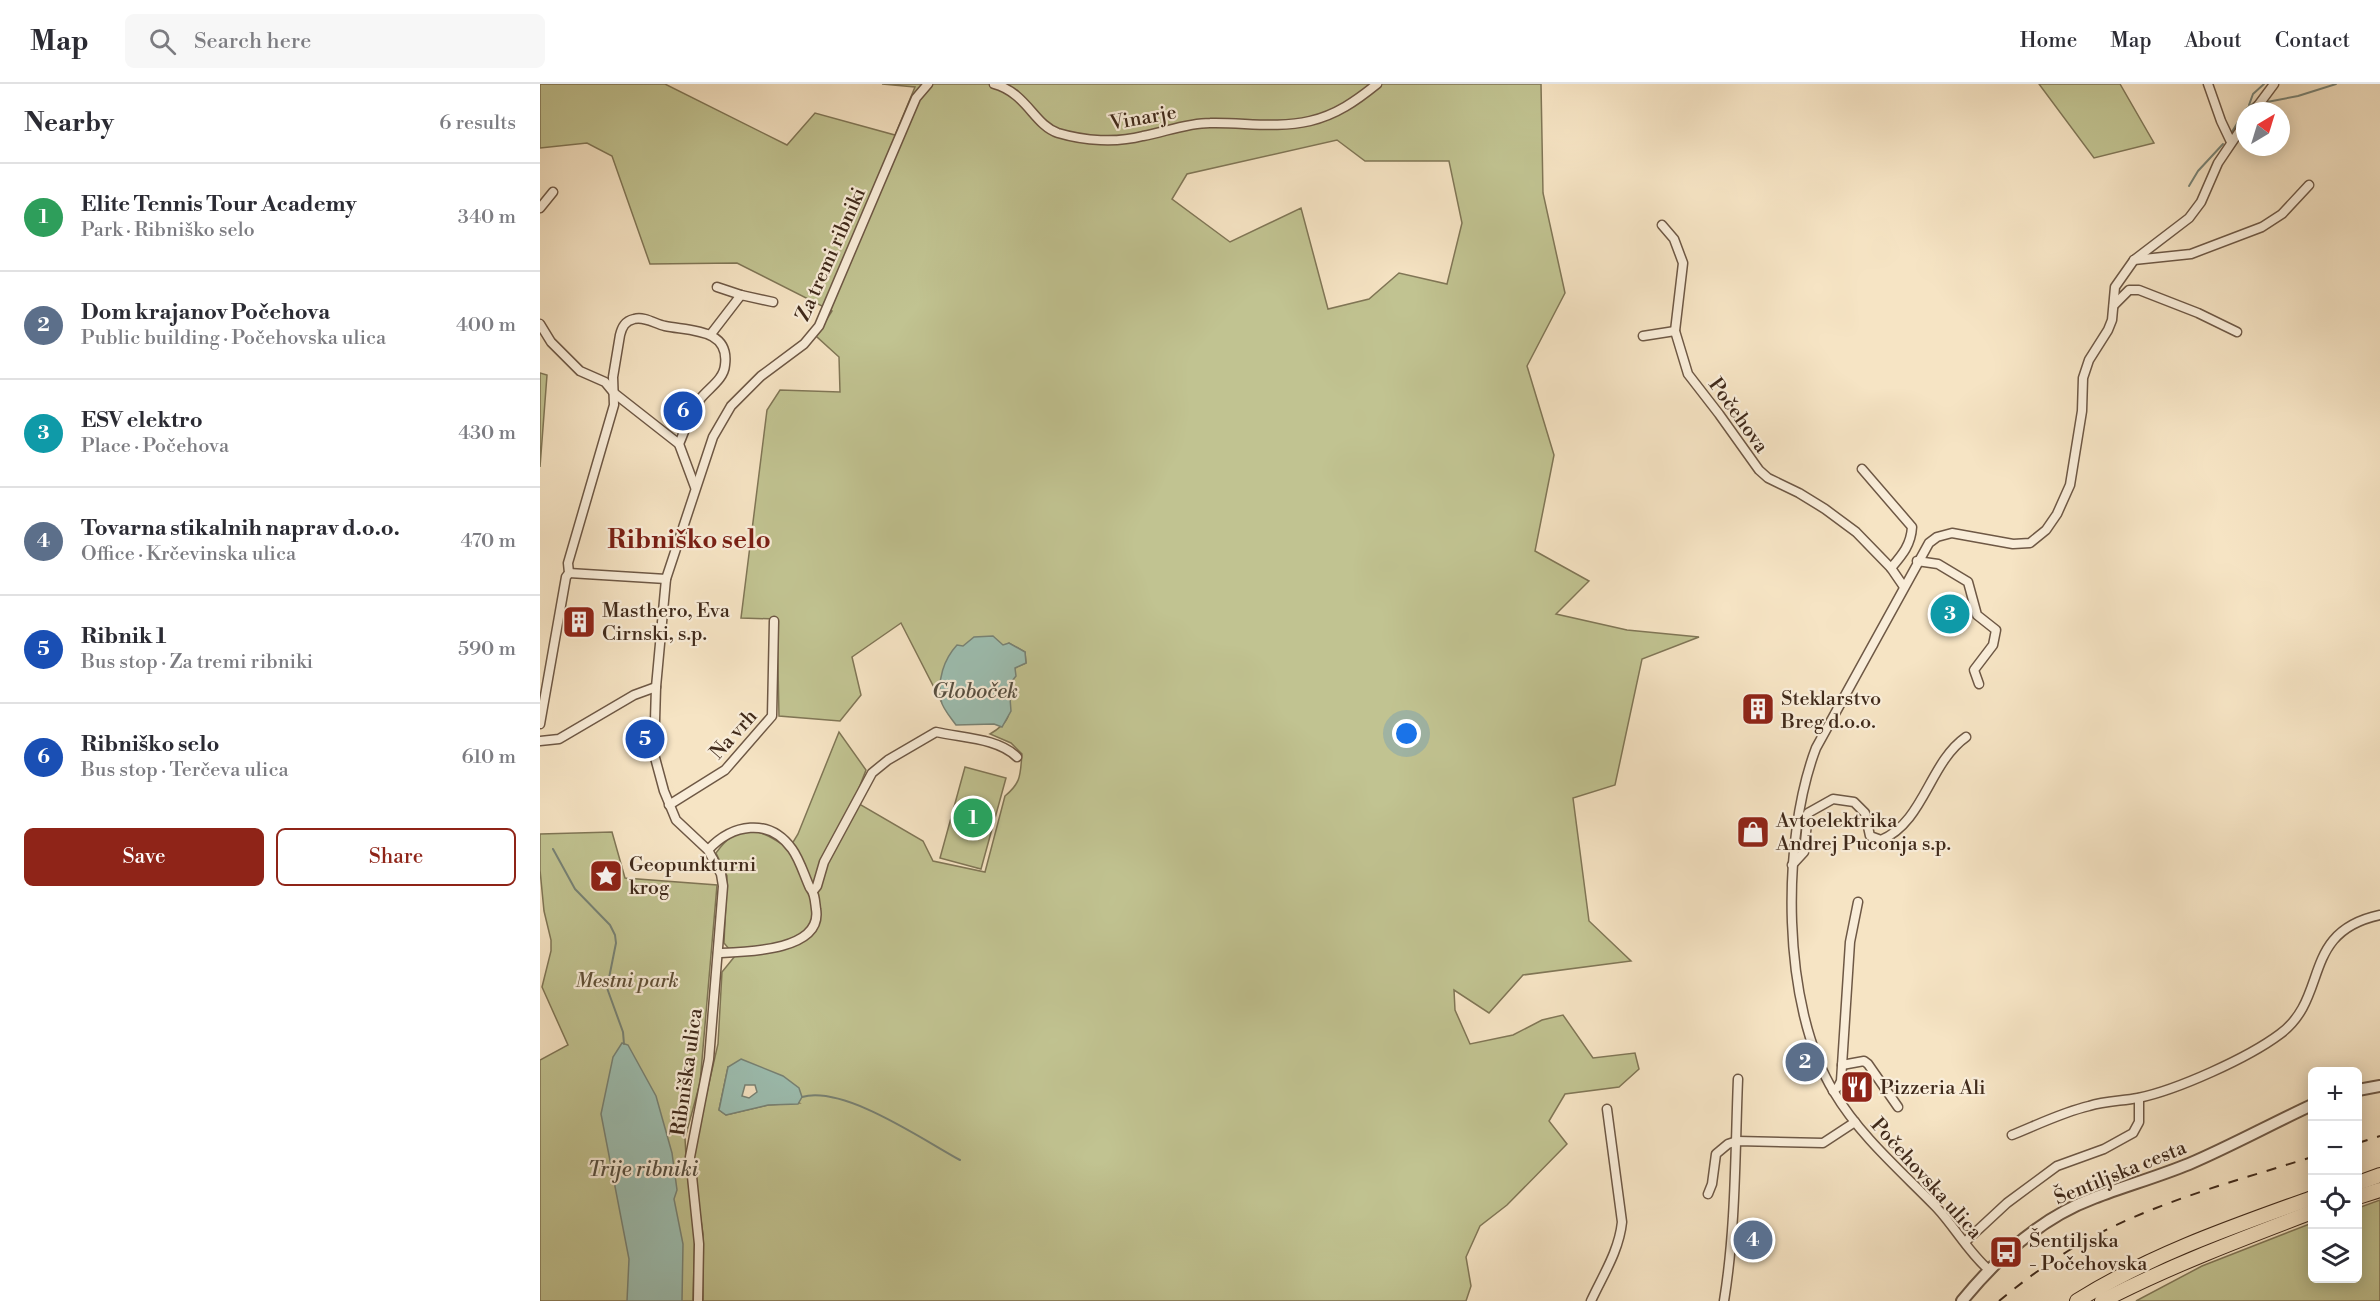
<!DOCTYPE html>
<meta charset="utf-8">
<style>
body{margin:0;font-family:"Libre Bodoni",serif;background:#f7f7f7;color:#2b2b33}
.controls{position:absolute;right:18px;bottom:18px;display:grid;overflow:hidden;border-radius:9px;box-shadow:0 3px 15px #0003}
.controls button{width:54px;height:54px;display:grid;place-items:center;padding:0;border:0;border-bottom:2px solid #e1e1e2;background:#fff;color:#2b2b33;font:30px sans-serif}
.compass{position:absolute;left:1696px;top:18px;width:54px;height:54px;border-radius:50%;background:#fff;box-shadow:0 3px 15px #0003;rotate:38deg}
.you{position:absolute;left:867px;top:650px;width:21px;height:21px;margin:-15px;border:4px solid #fff;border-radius:50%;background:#1a73e8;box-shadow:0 0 0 9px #1a73e833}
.badge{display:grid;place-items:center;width:39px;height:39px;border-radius:50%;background:#8f2418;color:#fff;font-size:20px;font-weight:700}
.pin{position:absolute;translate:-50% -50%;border:3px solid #fff;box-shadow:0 2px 6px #0006}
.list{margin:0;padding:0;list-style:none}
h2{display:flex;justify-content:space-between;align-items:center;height:78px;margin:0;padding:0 24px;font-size:26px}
h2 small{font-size:20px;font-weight:400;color:#7c7c81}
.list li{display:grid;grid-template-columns:39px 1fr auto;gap:18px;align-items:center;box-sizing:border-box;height:108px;padding:0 24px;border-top:2px solid #e1e1e2}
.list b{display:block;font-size:22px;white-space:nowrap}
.list p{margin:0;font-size:20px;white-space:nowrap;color:#7c7c81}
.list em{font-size:20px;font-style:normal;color:#7c7c81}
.actions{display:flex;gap:12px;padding:18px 24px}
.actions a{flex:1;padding:14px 0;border:2px solid #8f2418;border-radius:9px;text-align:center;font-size:21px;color:#8f2418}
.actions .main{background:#8f2418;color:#fff}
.icon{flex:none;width:33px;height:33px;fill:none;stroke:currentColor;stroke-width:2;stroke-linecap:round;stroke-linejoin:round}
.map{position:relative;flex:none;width:1840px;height:1217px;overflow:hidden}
header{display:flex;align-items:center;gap:36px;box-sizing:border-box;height:84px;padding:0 30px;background:#fff;border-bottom:2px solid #e1e1e2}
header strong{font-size:28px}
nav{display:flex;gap:33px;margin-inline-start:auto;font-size:21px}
.search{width:420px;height:54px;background:#f7f7f7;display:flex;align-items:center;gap:15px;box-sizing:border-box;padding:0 21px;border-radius:9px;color:#7c7c81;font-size:22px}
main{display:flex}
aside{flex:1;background:#fff}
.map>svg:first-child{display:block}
.green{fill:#c1c391;stroke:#807656;stroke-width:1.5;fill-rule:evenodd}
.water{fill:#9dbfb2;stroke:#788376;stroke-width:1.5;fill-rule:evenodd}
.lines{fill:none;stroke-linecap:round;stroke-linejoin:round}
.stream{stroke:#788376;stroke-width:2}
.minor-casing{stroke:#6e5845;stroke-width:11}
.tertiary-casing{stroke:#6e5845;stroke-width:14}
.trunk-casing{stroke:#402a1b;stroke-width:16}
.minor{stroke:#f9edd9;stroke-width:8}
.tertiary{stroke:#f9edd9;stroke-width:10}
.trunk{stroke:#f6e4c4;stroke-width:14}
.rail{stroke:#402a1b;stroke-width:2;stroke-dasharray:10 10;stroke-linecap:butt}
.labels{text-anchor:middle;stroke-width:4.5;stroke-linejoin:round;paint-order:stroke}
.street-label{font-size:20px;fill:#402a1b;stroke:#f9edd9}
.poi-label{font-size:20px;fill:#402a1b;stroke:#f9edd9;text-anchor:start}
.park-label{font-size:20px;font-style:italic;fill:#605038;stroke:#f9edd9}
.water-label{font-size:21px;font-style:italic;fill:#574f41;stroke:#f9edd9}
.district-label{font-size:26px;font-weight:bold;fill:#7a1f14;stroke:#f9edd9}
</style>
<header>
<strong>Map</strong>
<div class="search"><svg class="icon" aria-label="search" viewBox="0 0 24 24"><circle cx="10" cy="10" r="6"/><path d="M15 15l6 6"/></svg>Search here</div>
<nav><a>Home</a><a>Map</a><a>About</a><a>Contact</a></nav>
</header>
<main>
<aside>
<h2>Nearby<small>6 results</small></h2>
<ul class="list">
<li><span class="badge" style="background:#2e9e5b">1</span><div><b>Elite Tennis Tour Academy</b><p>Park · Ribniško selo</p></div><em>340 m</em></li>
<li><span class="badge" style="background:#5c6f8a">2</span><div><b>Dom krajanov Počehova</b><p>Public building · Počehovska ulica</p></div><em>400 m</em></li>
<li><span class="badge" style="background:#0f9aa8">3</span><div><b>ESV elektro</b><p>Place · Počehova</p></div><em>430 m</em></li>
<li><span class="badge" style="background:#5c6f8a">4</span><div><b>Tovarna stikalnih naprav d.o.o.</b><p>Office · Krčevinska ulica</p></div><em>470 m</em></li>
<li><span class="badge" style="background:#1a4fb4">5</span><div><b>Ribnik 1</b><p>Bus stop · Za tremi ribniki</p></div><em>590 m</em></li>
<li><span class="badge" style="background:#1a4fb4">6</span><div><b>Ribniško selo</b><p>Bus stop · Terčeva ulica</p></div><em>610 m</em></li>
</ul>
<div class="actions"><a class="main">Save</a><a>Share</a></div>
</aside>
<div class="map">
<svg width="1840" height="1217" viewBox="0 0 1840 1217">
<rect width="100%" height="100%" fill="#f6e4c4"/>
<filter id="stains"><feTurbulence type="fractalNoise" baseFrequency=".00333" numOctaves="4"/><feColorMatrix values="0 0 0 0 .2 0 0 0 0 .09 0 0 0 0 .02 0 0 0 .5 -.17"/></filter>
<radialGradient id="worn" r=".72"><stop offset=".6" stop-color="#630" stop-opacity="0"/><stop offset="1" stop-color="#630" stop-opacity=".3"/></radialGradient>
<g class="green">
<path d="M0,0H125L247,61L275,29L355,51L375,3L342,0H1001L1003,109L1025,209L987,282L1014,371L995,467L1049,497L1016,530L1087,546L1159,553L1102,575L1075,701L1033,714L1049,837L1091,877L983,891L949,929L914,906L915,926L930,960L973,951L1002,936L1023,931L1053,974L1095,969L1099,985L1079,1003L1025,1010L1009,1037L1027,1060L967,1121L940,1142L926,1173L931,1202L926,1217H163V1150L152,1073L178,960L182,888L195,872L184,859L187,792L176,769C200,735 220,745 249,765L258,750L299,648L326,686L314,717L383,757L393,777L445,788L465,712C482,698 480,690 482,670L471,659L450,650C474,636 469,628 469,604C469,597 473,591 475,584L486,579L485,568L469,559L402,591L401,617L361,539L312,573L321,611L300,637L239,632L237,535L201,534L227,326L240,306L300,308L299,273L276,252L292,227L197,179L110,180L72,72L47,59L0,64ZM797,56L825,77H909L922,139L907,200L859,189L829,215L788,225L761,124L690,158L632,115L647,90ZM188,983L259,1019L228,1021L186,1031L179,1026Z"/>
<polygon points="1499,0 1580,0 1614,59 1554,74"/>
<polygon points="0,289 7,291 0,383"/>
<polygon points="425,683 466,694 441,785 400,774"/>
<polygon points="72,748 85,794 177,801 160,999 145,1054 147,1090 155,1142 153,1217 0,1217 0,976 28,961 2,903 11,867 11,856 4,827 0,786 0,750"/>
<polygon points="1840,1116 1840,1217 1596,1217 1662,1182 1772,1139 1772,1194 1818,1194 1818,1124"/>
</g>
<g class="water">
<path d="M453,552L463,561L469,559L485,568L486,579L475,584L476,592L469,601L471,627L462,643L454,640L416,641C411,634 402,624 401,616C397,596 404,575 417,561L423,562L434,553Z"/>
<polygon points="82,959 88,961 116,1012 132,1069 137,1106 134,1115 143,1160 142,1217 87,1217 89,1175 61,1030 73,973"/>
<path d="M201,975L243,992L259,1004L262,1013L258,1020L228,1021L186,1031L179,1026L188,983ZM205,1001H215L217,1008L209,1014L202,1012Z"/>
</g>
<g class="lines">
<g class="stream">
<polyline points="1727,18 1758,12 1796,0"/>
<polyline points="1709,21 1713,10 1724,0"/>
<polyline points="1690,51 1706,25 1715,18"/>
<polyline points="1649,102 1658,87 1683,60"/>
<polyline points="13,765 35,805 70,841 75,851 76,859 67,904 83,948 84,960"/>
<path d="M262,1013C304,1001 383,1056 420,1076"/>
</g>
<defs>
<g id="minor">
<path d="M454,0C487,9 494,41 518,49C545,57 576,59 603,52C625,48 647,39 670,39C703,38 737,45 770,37C796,31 816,17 837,0"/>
<polyline points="1668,0 1681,37 1691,58"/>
<polyline points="1714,27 1734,0"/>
<polyline points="0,124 13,108"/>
<polyline points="1122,141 1134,155 1143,179 1135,247 1148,290 1179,330 1219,386 1228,394 1259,409 1285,425 1316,448 1351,484 1364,503"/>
<polyline points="1594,176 1651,170 1722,143 1742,130 1769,101"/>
<polyline points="177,203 201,211"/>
<polyline points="1574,221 1589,206 1599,206 1658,229 1697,248"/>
<polyline points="0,240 11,258 40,287 65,298 74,309 139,360 155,403"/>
<polyline points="171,250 201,211 233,218"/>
<polyline points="1103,252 1135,247"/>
<path d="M1322,385L1372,443C1371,461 1362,471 1351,484"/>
<polyline points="1377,477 1398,480 1428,498 1437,531 1456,546 1453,561 1434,586 1439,600"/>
<polyline points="29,489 126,495"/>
<path d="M0,640L26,493L29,489L28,479L74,321L73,293L80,251C82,243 85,237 94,235C105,232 115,240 125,242C149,247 190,244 185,281C184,295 169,304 161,314C150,328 146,344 139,360"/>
<polyline points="0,657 19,655 94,611 116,603"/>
<polyline points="129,721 185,686 232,632 234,537"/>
<path d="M168,766C192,740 229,733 252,765C260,776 264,791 270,804C275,809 275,818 276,825C283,867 206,868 178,869"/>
<path d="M1252,781L1264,768L1268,729L1293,715L1314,718L1325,729L1330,752L1341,756C1384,738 1389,679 1426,653"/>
<path d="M273,807L277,802L284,778L332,689L348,676L396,648C422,654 458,654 477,673"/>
<polyline points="1302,981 1324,977 1328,980 1358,1023"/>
<polyline points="1293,1007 1298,1003 1301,997 1310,858 1318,818"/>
<path d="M1472,1051C1497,1041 1523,1028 1549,1022C1565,1017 1582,1017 1598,1014C1637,1006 1708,974 1740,950C1790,913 1760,848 1840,831"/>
<polyline points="1168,1110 1172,1100 1176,1070 1188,1060 1197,1057 1283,1059 1315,1038"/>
<polyline points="1425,1158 1467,1119 1517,1082 1564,1065 1593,1049 1599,1038 1599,1014"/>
<path d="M1449,1186C1428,1168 1415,1143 1396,1123C1361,1087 1320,1052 1294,1008C1241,922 1241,756 1276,664L1389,459L1397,453L1412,449L1473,460L1490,459L1506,446L1517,430L1530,401L1542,327L1543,294L1549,276L1568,246L1572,236L1575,203L1594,176L1649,134L1661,118L1678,79L1705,39"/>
<polyline points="158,1217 159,1160 150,1073 169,975 183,802 181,790 168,766 136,736 124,707 114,670 116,603 126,495 173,353 191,322 221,292 264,260 279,242 376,14 388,0"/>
<path d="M1051,1217C1063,1191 1079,1167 1082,1138L1067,1025"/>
<path d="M1184,1217C1196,1143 1195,1069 1198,995"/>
</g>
<g id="tertiary">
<polyline points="1818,1006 1840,1002"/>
<path d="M1422,1217C1457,1174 1500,1134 1554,1114C1585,1102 1617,1093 1649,1080C1691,1062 1731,1040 1772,1021"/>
</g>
<g id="trunk">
<polyline points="1818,1099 1840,1091"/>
<polyline points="1818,1113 1840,1106"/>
<path d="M1537,1217C1610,1171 1691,1143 1772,1114"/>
<path d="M1562,1217C1630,1182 1701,1155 1772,1128"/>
</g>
</defs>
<use href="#minor" class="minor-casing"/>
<use href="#tertiary" class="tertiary-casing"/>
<use href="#trunk" class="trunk-casing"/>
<use href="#minor" class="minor"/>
<use href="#tertiary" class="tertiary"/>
<use href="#trunk" class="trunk"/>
<g class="rail">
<polyline points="1818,1059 1840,1052"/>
<path d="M1459,1217C1493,1189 1530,1163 1570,1144C1634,1113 1705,1094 1772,1073"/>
</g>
</g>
<defs>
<symbol id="building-square" viewBox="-11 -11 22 22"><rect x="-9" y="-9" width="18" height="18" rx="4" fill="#8f2418" stroke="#f9edd9"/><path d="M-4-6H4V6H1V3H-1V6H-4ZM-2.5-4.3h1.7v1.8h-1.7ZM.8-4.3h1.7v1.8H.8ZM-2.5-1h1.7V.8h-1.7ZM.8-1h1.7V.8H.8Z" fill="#fff"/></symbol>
<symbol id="shop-square" viewBox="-11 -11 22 22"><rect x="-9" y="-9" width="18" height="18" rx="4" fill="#8f2418" stroke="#f9edd9"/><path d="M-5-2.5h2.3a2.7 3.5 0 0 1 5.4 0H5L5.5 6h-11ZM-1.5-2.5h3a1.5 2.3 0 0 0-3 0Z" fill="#fff"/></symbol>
<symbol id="sight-square" viewBox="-11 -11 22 22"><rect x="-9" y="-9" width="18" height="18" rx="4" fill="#8f2418" stroke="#f9edd9"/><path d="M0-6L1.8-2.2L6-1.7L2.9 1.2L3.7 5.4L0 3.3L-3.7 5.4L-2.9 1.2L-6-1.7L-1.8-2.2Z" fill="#fff"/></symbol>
<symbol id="restaurant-square" viewBox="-11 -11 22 22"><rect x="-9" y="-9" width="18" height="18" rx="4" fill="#8f2418" stroke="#f9edd9"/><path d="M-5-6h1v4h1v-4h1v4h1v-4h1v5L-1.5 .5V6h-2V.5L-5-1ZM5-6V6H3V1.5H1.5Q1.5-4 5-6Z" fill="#fff"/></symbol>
<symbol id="bus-square" viewBox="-11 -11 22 22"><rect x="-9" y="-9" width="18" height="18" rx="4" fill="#8f2418" stroke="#f9edd9"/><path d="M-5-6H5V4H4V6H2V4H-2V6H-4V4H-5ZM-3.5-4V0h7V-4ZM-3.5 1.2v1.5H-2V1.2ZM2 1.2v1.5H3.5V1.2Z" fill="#fff"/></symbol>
</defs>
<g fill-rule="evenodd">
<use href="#building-square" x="20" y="519" width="38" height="38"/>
<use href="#building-square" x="1199" y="606" width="38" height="38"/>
<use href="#shop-square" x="1194" y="729" width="38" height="38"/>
<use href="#sight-square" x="47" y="773" width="38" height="38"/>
<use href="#restaurant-square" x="1298" y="984" width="38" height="38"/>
<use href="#bus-square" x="1447" y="1149" width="38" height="38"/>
</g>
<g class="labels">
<g class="street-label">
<text transform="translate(603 33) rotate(-10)" y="7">Vinarje</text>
<text transform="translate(290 170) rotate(-66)" y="7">Za tremi ribniki</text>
<text transform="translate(1199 331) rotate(54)" y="7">Počehova</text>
<text transform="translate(193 650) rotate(-48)" y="7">Na vrh</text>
<text transform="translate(146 988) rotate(-82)" y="7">Ribniška ulica</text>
<text transform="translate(1580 1088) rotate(-22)" y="7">Šentiljska cesta</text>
<text transform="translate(1387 1094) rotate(48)" y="7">Počehovska ulica</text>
</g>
<g class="poi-label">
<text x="62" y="533">Masthero, Eva<tspan x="62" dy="23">Cirnski, s.p.</tspan></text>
<text x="1241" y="621">Steklarstvo<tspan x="1241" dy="23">Breg d.o.o.</tspan></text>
<text x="1236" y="743">Avtoelektrika<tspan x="1236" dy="23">Andrej Puconja s.p.</tspan></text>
<text x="89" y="787">Geopunkturni<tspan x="89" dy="23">krog</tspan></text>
<text x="1340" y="1010">Pizzeria Ali</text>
<text x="1489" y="1163">Šentiljska<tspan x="1489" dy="23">- Počehovska</tspan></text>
</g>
<g class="park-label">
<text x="87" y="903">Mestni park</text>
</g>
<g class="water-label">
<text x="435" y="614">Globoček</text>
<text x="103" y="1092">Trije ribniki</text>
</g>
<g class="district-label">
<text x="149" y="464">Ribniško selo</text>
</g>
</g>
<rect width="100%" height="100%" filter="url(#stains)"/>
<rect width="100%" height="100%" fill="url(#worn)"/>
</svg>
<div class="controls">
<button>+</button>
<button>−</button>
<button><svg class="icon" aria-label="locate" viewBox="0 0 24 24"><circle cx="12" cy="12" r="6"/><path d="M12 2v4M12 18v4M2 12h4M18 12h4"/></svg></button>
<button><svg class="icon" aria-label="layers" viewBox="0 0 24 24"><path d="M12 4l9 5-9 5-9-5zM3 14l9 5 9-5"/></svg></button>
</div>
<svg class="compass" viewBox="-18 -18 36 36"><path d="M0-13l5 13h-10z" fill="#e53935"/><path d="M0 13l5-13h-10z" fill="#7c7c81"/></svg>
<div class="you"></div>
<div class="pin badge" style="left:433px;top:734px;background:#2e9e5b">1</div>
<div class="pin badge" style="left:1265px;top:978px;background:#5c6f8a">2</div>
<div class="pin badge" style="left:1410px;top:530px;background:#0f9aa8">3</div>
<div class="pin badge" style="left:1213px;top:1156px;background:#5c6f8a">4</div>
<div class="pin badge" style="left:105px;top:655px;background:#1a4fb4">5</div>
<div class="pin badge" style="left:143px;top:327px;background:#1a4fb4">6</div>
</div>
</main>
